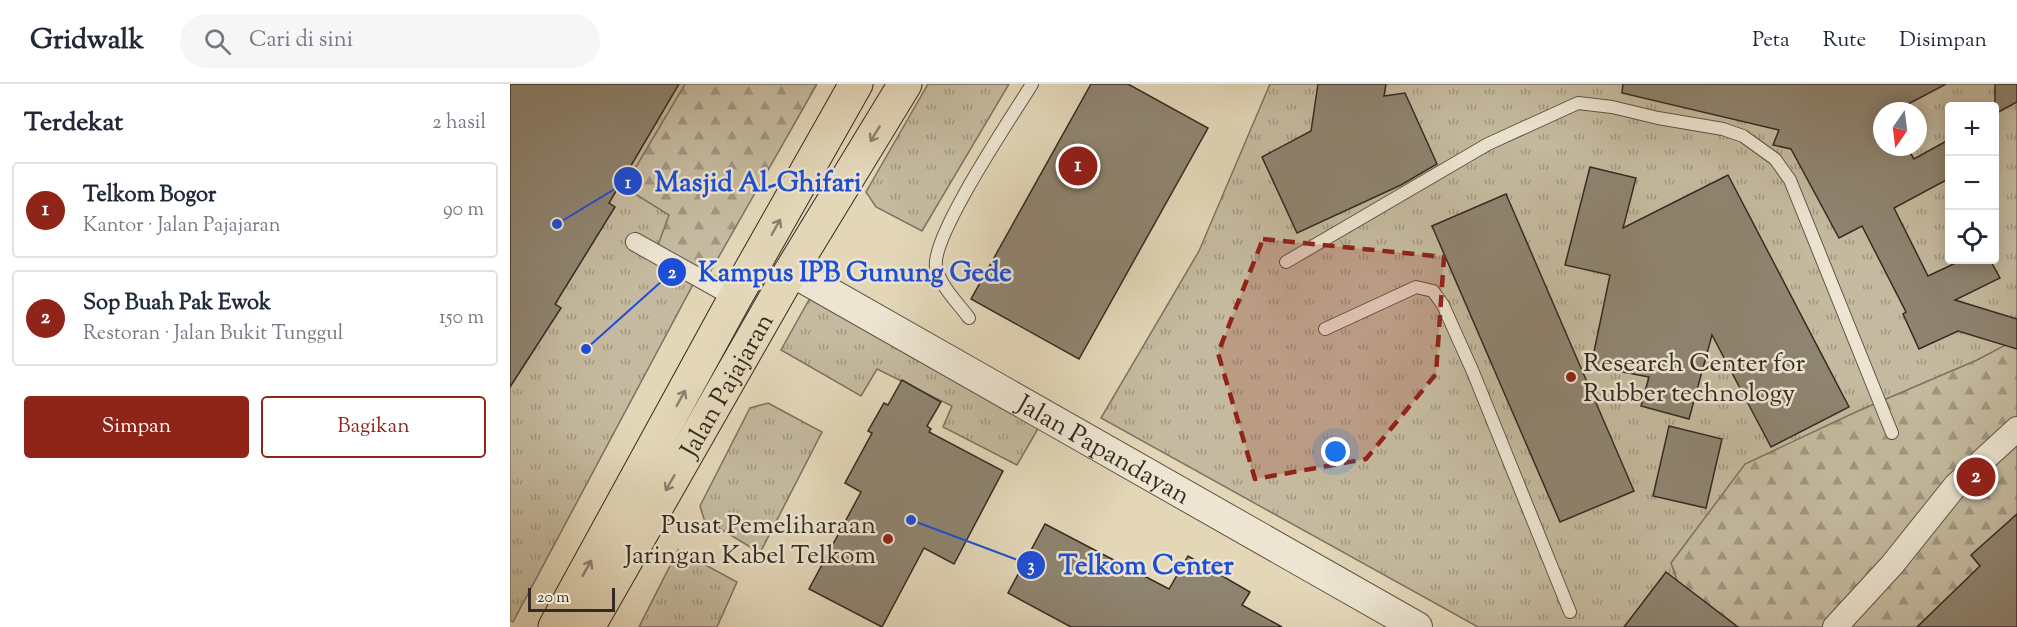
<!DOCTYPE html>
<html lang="id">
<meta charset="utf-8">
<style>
body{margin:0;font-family:"Sorts Mill Goudy",serif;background:#f6f6f7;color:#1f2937}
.controls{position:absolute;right:18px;top:18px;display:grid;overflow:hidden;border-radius:6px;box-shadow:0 3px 15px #0003}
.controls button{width:54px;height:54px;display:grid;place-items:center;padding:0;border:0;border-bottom:2px solid #e0e1e3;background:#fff;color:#1f2937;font:30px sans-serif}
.compass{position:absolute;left:1363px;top:18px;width:54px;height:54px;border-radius:50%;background:#fff;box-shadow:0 3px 15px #0003;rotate:194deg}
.scale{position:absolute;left:18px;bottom:15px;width:87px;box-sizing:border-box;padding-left:6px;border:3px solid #352a23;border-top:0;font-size:16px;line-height:21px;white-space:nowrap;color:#352a23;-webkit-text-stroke:4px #ede5d1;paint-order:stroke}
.you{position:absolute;left:826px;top:368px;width:21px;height:21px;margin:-15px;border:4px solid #fff;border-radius:50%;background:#1a73e8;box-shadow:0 0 0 9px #1a73e833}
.badge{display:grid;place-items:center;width:39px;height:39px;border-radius:50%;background:#8f2418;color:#fff;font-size:20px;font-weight:700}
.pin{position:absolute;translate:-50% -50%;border:3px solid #fff;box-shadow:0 2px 6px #0006}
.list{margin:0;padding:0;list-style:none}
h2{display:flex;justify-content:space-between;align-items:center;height:78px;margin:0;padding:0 24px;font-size:26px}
h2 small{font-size:20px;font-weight:400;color:#747a83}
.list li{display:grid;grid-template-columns:39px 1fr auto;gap:18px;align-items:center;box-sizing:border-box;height:96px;margin:0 12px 12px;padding:0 12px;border:2px solid #e0e1e3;border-radius:6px}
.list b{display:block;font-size:22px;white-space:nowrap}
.list p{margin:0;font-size:20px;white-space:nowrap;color:#747a83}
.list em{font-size:20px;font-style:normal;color:#747a83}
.actions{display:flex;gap:12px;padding:18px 24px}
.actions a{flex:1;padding:14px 0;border:2px solid #8f2418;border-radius:6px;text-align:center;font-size:21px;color:#8f2418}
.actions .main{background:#8f2418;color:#fff}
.icon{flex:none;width:33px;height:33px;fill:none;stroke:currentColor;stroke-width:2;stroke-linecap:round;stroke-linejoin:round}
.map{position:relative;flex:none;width:1507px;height:543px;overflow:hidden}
header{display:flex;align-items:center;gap:36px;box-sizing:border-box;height:84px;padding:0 30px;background:#fff;border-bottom:2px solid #e0e1e3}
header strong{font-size:28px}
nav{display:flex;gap:33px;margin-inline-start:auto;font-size:21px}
.search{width:420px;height:54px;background:#f6f6f7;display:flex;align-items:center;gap:15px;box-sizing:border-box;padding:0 21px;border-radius:33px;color:#747a83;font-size:22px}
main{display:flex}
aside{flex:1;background:#fff}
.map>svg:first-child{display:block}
.grass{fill:url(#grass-tufts);stroke:#7d7261;stroke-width:1.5;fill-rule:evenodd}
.forest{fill:url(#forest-firs);stroke:#7d7261;stroke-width:1.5}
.building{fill:#8f8470;stroke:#352a23;stroke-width:1.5}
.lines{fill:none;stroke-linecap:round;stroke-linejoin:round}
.service-casing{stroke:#605548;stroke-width:14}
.pedestrian-casing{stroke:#605548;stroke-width:20}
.minor-casing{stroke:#605548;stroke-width:26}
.tertiary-casing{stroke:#605548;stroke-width:32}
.trunk-casing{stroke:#352a23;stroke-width:35}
.service{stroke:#ede5d1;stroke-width:12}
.pedestrian{stroke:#ede5d1;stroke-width:18}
.minor{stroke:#ede5d1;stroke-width:24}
.tertiary{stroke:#ede5d1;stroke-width:30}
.trunk{stroke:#e3d7b8;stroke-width:33}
.oneway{stroke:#8c806e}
.marked{fill:#8f2418;fill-opacity:0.2;stroke:#8f2418;stroke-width:4.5;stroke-dasharray:12 8;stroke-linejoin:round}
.poi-dot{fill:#8f2418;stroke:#ede5d1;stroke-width:2}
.labels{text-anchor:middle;stroke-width:5;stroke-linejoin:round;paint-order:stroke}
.poi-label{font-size:26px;fill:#352a23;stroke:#ede5d1;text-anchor:start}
.street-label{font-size:26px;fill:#352a23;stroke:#ede5d1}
.leader{fill:none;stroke:#1d4ed8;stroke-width:2}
.callout-dot{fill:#1d4ed8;stroke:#ede5d1;stroke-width:2}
.mark-label{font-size:18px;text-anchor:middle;font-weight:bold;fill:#fff}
.callout-label{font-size:27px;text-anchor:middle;font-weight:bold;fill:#1d4ed8;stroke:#ede5d1;stroke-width:5;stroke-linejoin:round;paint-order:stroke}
</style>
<header>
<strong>Gridwalk</strong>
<div class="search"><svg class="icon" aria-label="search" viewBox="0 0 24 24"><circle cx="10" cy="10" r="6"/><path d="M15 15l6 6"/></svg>Cari di sini</div>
<nav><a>Peta</a><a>Rute</a><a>Disimpan</a></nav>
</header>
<main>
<aside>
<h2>Terdekat<small>2 hasil</small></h2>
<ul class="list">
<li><span class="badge">1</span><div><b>Telkom Bogor</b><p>Kantor · Jalan Pajajaran</p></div><em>90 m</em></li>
<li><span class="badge">2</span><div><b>Sop Buah Pak Ewok</b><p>Restoran · Jalan Bukit Tunggul</p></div><em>150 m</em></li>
</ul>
<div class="actions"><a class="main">Simpan</a><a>Bagikan</a></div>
</aside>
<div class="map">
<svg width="1507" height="543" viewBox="0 0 1507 543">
<defs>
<pattern id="grass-tufts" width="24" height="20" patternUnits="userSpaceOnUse" patternTransform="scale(1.5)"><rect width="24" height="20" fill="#c5ba9f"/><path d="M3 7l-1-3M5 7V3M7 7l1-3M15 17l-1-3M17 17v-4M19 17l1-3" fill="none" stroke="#a19781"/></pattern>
<pattern id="forest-firs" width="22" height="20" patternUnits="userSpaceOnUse" patternTransform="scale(1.5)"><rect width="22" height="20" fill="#c5ba9f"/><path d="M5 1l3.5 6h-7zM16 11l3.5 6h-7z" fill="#a19781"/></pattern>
</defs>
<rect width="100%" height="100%" fill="#e3d7b8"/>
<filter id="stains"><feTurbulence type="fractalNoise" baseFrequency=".00333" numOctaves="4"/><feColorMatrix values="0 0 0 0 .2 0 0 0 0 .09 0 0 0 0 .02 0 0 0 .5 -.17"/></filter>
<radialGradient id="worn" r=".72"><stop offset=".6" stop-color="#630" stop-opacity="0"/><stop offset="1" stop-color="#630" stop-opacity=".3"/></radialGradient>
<g class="grass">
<polygon points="0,0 290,0 3,538 0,536"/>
<polygon points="418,0 499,0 412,147 366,123 356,108"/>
<path d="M760,0H1507V335L1309,543H968L591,334L689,167ZM1440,22H1484V176H1440ZM1372,27H1408V63H1372Z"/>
<polygon points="300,214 529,343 507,381 433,343 442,322 367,285 351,312 271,266"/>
<polygon points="258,319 312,348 250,469 194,435 190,422 240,324"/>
<polygon points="168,466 227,498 207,543 129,543"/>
</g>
<g class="forest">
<polygon points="175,0 307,0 199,190 148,161 159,131 114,103"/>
<polygon points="1507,255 1507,543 1183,543 1161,479 1235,380 1348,327 1467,276"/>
</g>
<g class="building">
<polygon points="0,0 169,0 99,119 105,123 45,220 51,224 0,303"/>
<polygon points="581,0 618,0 698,44 569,275 461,215"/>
<polygon points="808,0 876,0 874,12 895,9 927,80 891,101 787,149 752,73 801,47"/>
<polygon points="1113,0 1436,0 1385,27 1372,27 1372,63 1397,63 1404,75 1440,55 1440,94 1384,124 1418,192 1452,176 1480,176 1490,194 1445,216 1507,235 1507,265 1448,247 1409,265 1393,230 1396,228 1352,142 1329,154 1281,65 1263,61 1269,46 1112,9"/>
<polygon points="1485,0 1507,0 1507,18 1485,30"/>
<polygon points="1080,83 1126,94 1113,144 1218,91 1339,323 1261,363 1202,251 1179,335 1131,322 1139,293 1081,282 1100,191 1055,181"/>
<polygon points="996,110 1124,407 1050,438 922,142"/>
<polygon points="392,296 431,318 417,342 421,345 419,348 493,387 444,480 414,464 372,543 299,505 351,408 335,399 362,349 358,347 374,319 378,321"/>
<polygon points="1159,342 1212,355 1196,424 1143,412"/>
<polygon points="1507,430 1507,543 1407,543 1470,482 1461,471"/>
<polygon points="535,440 659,505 678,472 740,508 732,521 772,543 561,543 498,509"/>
<polygon points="1156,488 1228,543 1114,543"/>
</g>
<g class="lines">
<defs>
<g id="service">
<polyline points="776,178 978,60 1068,19 1102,23 1148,34 1213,45 1233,52 1265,75 1280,96 1382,349"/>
<path d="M459,234C448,219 430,202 426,183C421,152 503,31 522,0"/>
<polyline points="815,245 906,203 923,207 933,221 963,288 1060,528"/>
</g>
<polyline id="pedestrian" points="125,158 225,214"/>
<polyline id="minor" points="1325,543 1382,481 1446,401 1507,345"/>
<g id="tertiary">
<path id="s1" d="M281,187L907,543"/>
</g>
<g id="trunk">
<polyline points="45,543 225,214 346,0"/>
<path id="s2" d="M78,543L281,187L395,0"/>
</g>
</defs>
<use href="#service" class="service-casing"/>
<use href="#pedestrian" class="pedestrian-casing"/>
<use href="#minor" class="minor-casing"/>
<use href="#tertiary" class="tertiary-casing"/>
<use href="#trunk" class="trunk-casing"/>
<use href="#service" class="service"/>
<use href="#pedestrian" class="pedestrian"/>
<use href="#minor" class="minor"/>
<use href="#tertiary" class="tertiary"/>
<use href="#trunk" class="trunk"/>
</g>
<defs><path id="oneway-shaft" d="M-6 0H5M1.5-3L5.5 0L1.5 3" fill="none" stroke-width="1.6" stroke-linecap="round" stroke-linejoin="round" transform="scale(1.5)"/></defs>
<g class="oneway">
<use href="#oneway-shaft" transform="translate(365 50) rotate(121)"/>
<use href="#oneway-shaft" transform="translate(266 143) rotate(-61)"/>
<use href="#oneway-shaft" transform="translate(171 314) rotate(-61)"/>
<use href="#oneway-shaft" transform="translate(160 399) rotate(120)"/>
<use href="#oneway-shaft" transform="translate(77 484) rotate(-61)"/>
</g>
<path class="marked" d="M753,155L934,173L926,290L856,375L745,395L708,269Z"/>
<g class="poi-dot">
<circle cx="1061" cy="293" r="6"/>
<circle cx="378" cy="455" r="6"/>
</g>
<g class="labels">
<g class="poi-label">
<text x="1073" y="287">Research Center for<tspan x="1073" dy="30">Rubber technology</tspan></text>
<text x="366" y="449" text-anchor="end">Pusat Pemeliharaan<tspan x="366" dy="30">Jaringan Kabel Telkom</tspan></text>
</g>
<g class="street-label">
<text dy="9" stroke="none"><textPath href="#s2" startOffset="279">Jalan Pajajaran</textPath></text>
<text dy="9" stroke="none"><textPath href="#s1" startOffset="360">Jalan Papandayan</textPath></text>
</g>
</g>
<path class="leader" d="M47 140L118 97M76 265L162 188M401 436L521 481"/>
<g class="callout-dot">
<circle cx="47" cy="140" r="6"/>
<circle cx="76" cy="265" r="6"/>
<circle cx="401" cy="436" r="6"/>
<circle cx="118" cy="97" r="15"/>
<circle cx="162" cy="188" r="15"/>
<circle cx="521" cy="481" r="15"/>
</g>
<g class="mark-label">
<text x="118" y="104">1</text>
<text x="162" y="194">2</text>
<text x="521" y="487">3</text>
</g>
<g class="callout-label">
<text x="248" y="107">Masjid Al-Ghifari</text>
<text x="345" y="197">Kampus IPB Gunung Gede</text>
<text x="636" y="490">Telkom Center</text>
</g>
<rect width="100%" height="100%" filter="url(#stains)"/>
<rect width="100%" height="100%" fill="url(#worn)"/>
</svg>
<div class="controls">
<button>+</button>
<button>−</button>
<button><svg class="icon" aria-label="locate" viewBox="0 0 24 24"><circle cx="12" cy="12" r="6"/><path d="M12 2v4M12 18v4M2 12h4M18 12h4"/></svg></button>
</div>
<svg class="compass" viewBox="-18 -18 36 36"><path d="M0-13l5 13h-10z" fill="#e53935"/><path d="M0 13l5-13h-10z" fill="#747a83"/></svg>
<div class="scale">20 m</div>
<div class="you"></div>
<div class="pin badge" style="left:568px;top:82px">1</div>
<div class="pin badge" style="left:1466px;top:393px">2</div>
</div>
</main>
